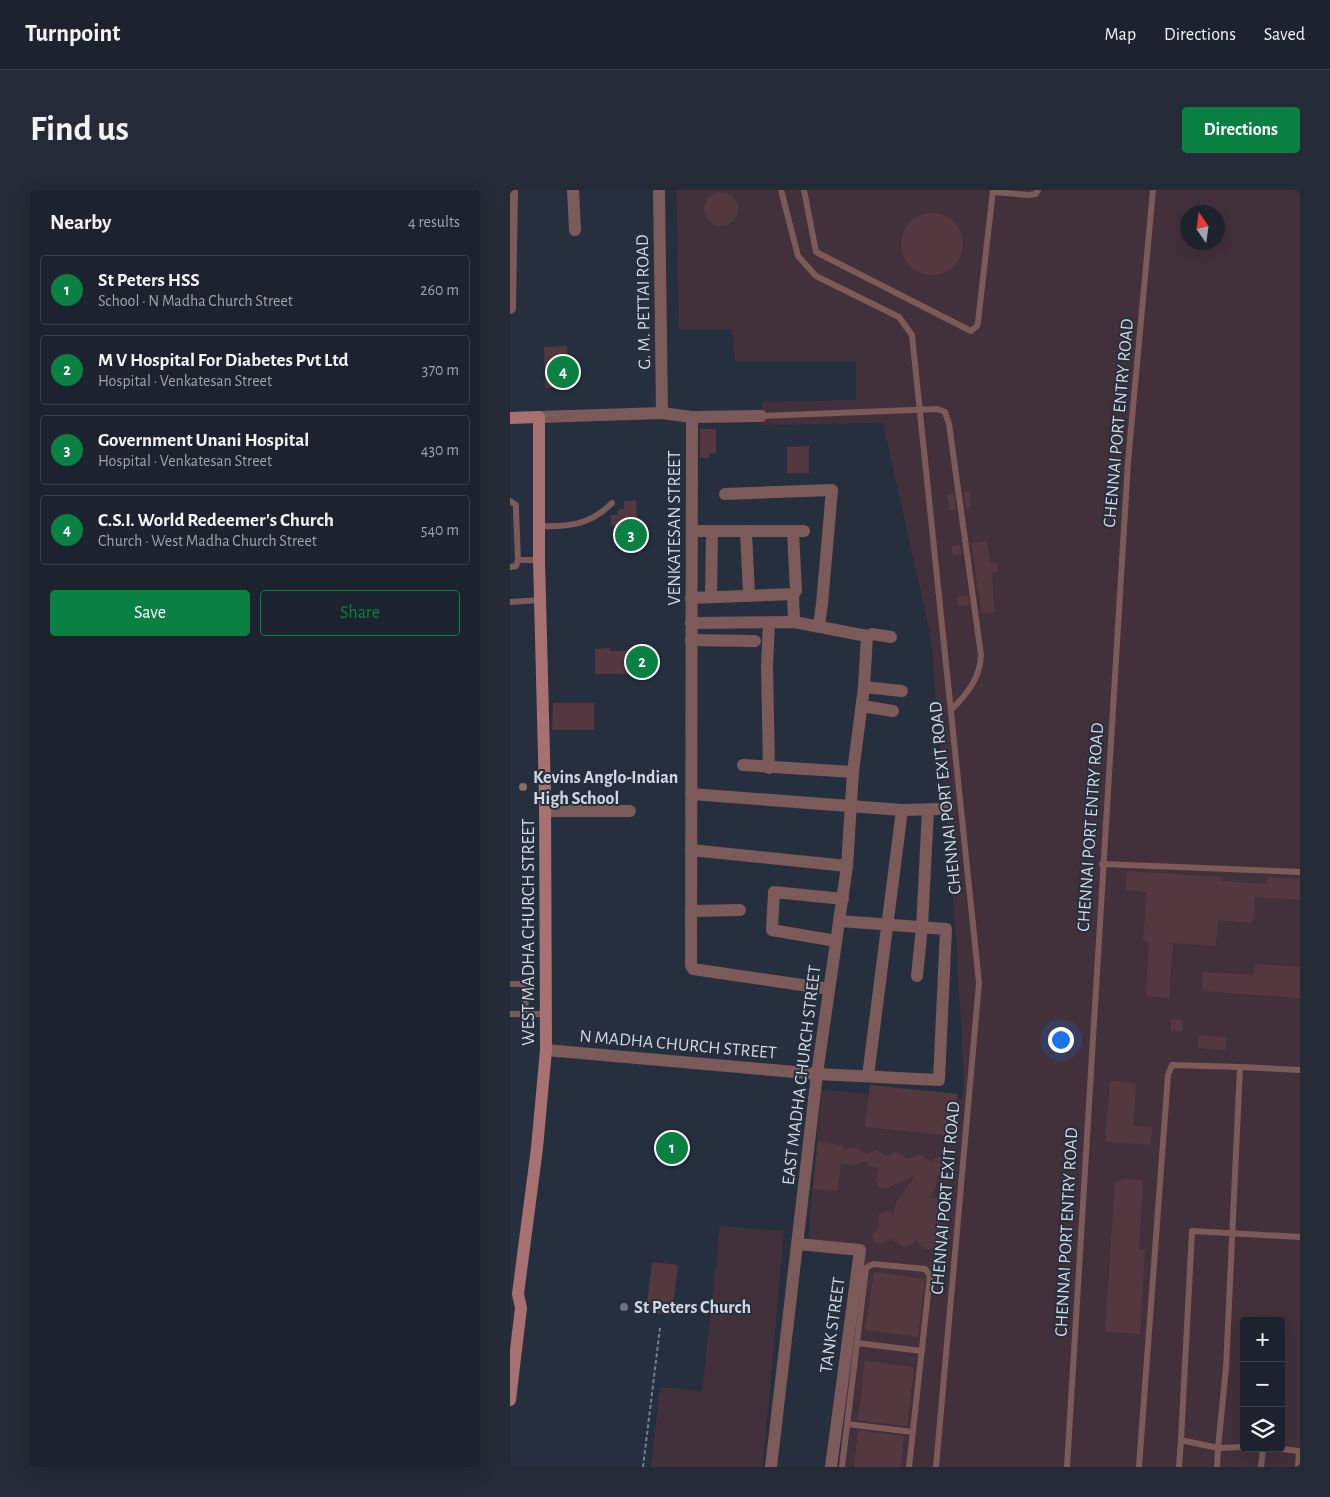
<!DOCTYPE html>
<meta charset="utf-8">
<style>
body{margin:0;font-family:"Alegreya Sans",sans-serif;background:#252b36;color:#f1f3f6}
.controls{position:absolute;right:15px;bottom:15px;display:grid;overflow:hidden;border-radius:5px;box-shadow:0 5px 20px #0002}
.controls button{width:45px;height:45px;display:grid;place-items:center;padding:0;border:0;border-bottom:1px solid #3a404a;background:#1c232e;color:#f1f3f6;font:25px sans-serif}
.compass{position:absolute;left:670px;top:15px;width:45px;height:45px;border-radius:50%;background:#1c232e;box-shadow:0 5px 20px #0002;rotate:347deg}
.you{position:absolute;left:550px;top:849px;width:18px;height:18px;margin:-12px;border:4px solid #fff;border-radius:50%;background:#1a73e8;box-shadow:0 0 0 8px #1a73e833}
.badge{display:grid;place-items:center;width:32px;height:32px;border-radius:50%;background:#0b8043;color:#fff;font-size:16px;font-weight:700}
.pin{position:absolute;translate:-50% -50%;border:2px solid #fff;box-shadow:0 1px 5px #0006}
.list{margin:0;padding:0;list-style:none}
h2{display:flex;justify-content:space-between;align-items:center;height:65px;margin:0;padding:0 20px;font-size:21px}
h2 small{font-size:16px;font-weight:400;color:#a0a4aa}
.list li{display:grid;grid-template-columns:32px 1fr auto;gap:15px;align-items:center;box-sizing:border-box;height:70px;margin:0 10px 10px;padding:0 10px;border:1px solid #3a404a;border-radius:5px}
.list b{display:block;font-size:19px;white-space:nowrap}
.list p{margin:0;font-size:16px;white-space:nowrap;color:#a0a4aa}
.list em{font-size:16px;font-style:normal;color:#a0a4aa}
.actions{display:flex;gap:10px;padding:15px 20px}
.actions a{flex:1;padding:11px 0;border:1px solid #0b8043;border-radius:5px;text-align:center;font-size:18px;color:#0b8043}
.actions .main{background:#0b8043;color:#fff}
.icon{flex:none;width:28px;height:28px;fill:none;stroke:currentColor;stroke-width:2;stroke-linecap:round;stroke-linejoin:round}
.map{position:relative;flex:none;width:790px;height:1277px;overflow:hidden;border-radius:5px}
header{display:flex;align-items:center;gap:30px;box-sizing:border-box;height:70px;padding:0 25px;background:#1c232e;border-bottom:1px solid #3a404a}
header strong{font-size:24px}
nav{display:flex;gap:28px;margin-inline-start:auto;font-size:18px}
.intro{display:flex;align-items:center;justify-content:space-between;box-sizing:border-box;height:120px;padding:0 30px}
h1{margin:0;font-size:35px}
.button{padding:12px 22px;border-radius:5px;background:#0b8043;color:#fff;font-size:18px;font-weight:700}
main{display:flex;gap:30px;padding:0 30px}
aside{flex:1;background:#1c232e;border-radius:5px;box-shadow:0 5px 20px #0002}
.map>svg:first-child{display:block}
.industrial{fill:#42303a;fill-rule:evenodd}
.building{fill:#543840}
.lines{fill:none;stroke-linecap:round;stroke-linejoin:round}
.path{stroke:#777f8a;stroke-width:2;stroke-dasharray:4 2.5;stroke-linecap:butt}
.service{stroke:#7c5a5a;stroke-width:6}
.minor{stroke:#7c5a5a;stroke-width:12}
.secondary{stroke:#a77171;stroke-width:12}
.education-dot{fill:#8d6e63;stroke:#262f3d;stroke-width:2}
.worship-dot{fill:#6b7280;stroke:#262f3d;stroke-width:2}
.labels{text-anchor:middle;stroke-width:4;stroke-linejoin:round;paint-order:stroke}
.street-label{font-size:18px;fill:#d2d8e1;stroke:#262f3d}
.poi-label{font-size:18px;font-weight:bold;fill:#d2d8e1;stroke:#262f3d;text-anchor:start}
</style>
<header>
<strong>Turnpoint</strong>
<nav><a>Map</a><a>Directions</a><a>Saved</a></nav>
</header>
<div class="intro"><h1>Find us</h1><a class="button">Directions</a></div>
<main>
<aside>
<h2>Nearby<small>4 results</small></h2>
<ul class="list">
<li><span class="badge">1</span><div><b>St Peters HSS</b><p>School · N Madha Church Street</p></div><em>260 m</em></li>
<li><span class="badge">2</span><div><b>M V Hospital For Diabetes Pvt Ltd</b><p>Hospital · Venkatesan Street</p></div><em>370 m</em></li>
<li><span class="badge">3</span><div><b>Government Unani Hospital</b><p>Hospital · Venkatesan Street</p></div><em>430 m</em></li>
<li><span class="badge">4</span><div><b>C.S.I. World Redeemer's Church</b><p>Church · West Madha Church Street</p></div><em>540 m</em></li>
</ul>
<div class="actions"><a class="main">Save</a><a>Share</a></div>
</aside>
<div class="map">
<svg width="790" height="1277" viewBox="0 0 790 1277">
<rect width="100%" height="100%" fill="#262f3d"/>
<g class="industrial">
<path d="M166,0H790V1277H328L354,1059L298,1052L311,900L452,910L454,891L446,747L421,448L373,233L251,235L252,212L346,210V171H225L222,139H169ZM678,22H708V52H678ZM734,1131H771V1258H734Z"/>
<polygon points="210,1036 274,1041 253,1277 141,1277 150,1197 192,1201"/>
</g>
<g class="building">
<circle cx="211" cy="19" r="17"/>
<circle cx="422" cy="54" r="31"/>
<polygon points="57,156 58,197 35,198 34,157"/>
<polygon points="190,239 206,239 206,263 199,263 199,268 190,268"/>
<polygon points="299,256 299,283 277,283 277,257"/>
<polygon points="459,301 461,317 456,318 454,302"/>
<polygon points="444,304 446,320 439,320 437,305"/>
<polygon points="126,310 128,348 116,349 116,342 109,343 108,336 101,336 101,325 108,325 107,320 114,319 114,311"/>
<polygon points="477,351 480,373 486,372 488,382 482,383 484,422 472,424 461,353"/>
<polygon points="450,355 452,364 443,366 441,356"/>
<polygon points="458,405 459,415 448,416 447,407"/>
<polygon points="100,458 101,461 146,460 146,484 85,484 85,459"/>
<polygon points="43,513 84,513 84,540 42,540"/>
<polygon points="617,681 712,687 711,691 757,694 758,687 790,689 790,710 745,707 743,733 708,730 706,756 663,753 659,808 636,806 639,751 633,751 637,702 616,700"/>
<polygon points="745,774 790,777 790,808 692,801 693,782 744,785"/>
<polygon points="661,829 673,830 672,842 661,841"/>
<polygon points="689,845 716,847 715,860 688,858"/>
<polygon points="600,891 626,893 623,936 642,937 641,955 595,952"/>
<polygon points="360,895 448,904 444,946 355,937"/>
<polygon points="308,952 333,955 333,960 346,957 356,964 367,960 377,966 386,962 398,969 410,964 421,971 429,967 436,970 439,978 435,983 427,985 426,996 421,1007 429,1010 434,1017 434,1025 424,1035 431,1044 429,1055 419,1060 412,1057 406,1050 400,1055 393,1057 381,1049 371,1054 364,1052 362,1045 369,1036 369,1024 376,1021 383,1023 386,1013 405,986 374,999 369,997 366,991 369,979 359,976 355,971 343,976 331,973 328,1001 303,999"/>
<polygon points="612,989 633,990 629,1060 635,1060 630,1144 595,1142 605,991 611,992"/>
<polygon points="142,1072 168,1075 162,1125 136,1122"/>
<polygon points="364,1082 415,1089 408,1147 355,1140"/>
<polygon points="355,1171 404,1177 397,1236 348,1230"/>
<polygon points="348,1240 394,1246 391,1277 344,1277"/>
</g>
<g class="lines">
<polyline class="path" points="133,1277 150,1138"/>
<g class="service">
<polyline points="271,0 288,66 306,86 389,127 402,145 469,793 426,1277"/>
<polyline points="294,0 306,62 461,141 467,136 468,132 483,0"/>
<polyline points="483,2 519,5 526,4 528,0"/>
<path d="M251,226L427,219L435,222L439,234L471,465C470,489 457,504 441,520"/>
<polyline points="0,311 6,315 6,320 8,370 6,376 0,377"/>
<path d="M29,336C59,337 80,335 102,313"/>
<polyline points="8,370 29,370"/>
<polyline points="0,412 31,410"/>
<polyline points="592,674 790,682"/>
<polyline points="0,794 11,794 15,797 16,824"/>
<polyline points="0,824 35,824"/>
<polyline points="730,877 790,880"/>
<polyline points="347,1153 412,1161"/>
<polyline points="337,1234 403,1242"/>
<polyline points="671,1250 682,1041 790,1047"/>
<polyline points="763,1258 789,1261 788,1277"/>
<polyline points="332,1277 356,1078 363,1074 415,1079 420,1085 399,1277"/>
<polyline points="557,1277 618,272 643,0"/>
<polyline points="629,1277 658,885 662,875 730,877 716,1178 708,1258 671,1250 669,1277"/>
<polyline points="707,1277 708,1258 734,1257"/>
<polyline points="751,1277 753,1258"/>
</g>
<g class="minor">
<polyline points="63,0 65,40"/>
<polyline points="149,0 152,223"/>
<polyline points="0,118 2,0"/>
<polyline points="29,227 152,223 182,227 251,226"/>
<polyline points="182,227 181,775 183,779 319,799"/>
<polyline points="215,304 322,300 312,414 309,435"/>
<polyline points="182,341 294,341"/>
<polyline points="236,342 239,404"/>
<polyline points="283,404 284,432"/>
<polyline points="201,407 202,342"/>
<polyline points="181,408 283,404 286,401 283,341"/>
<polyline points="181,433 284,432 357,446 362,444 381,447"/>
<polyline points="259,433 257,475 259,578"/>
<polyline points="181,450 245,451"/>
<polyline points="354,497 392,501"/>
<polyline points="352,516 383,521"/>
<polyline points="233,575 343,582"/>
<polyline points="181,604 392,620 433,619"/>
<polyline points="35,621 120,621"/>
<polyline points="181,660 337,676"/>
<polyline points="181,721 230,720"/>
<polyline points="326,751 262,740 264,702 333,709"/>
<polyline points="407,786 412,737 418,620"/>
<polyline points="36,860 307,884 429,890 436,739 330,731"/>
<polyline points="358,886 392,620"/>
<polyline points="288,1054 350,1060 321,1277"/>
<polyline points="261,1277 307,884 337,676 343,582 354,497 357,446"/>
</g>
<polyline class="secondary" points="0,228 29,227 29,370 35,604 36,860 27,958 8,1104 11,1118 0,1210"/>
</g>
<circle class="education-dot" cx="13" cy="597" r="5"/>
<circle class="worship-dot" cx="114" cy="1117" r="5"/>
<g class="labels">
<g class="street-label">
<text transform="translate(133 112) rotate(-91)" y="6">G. M. PETTAI ROAD</text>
<text transform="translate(608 233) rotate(-85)" y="6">CHENNAI PORT ENTRY ROAD</text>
<text transform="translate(164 338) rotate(-90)" y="6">VENKATESAN STREET</text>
<text transform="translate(435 608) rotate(-96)" y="6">CHENNAI PORT EXIT ROAD</text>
<text transform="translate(580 637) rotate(-86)" y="6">CHENNAI PORT ENTRY ROAD</text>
<text transform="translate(18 742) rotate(-90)" y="6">WEST MADHA CHURCH STREET</text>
<text transform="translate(168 854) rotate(5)" y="6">N MADHA CHURCH STREET</text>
<text transform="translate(291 885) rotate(-83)" y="6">EAST MADHA CHURCH STREET</text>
<text transform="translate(435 1008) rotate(-85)" y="6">CHENNAI PORT EXIT ROAD</text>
<text transform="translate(556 1042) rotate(-87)" y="6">CHENNAI PORT ENTRY ROAD</text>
<text transform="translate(322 1135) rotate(-82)" y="6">TANK STREET</text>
</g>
<g class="poi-label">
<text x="23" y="593">Kevins Anglo-Indian<tspan x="23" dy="21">High School</tspan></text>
<text x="124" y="1123">St Peters Church</text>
</g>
</g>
</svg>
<div class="controls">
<button>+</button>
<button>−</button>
<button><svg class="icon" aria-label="layers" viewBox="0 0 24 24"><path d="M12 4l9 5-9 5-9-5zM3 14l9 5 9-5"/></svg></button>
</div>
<svg class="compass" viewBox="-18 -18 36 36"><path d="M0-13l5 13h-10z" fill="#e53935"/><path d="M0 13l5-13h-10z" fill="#a0a4aa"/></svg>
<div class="you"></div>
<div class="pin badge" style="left:162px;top:958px">1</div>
<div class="pin badge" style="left:132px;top:472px">2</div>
<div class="pin badge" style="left:121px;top:345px">3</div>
<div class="pin badge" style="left:53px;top:182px">4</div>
</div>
</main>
